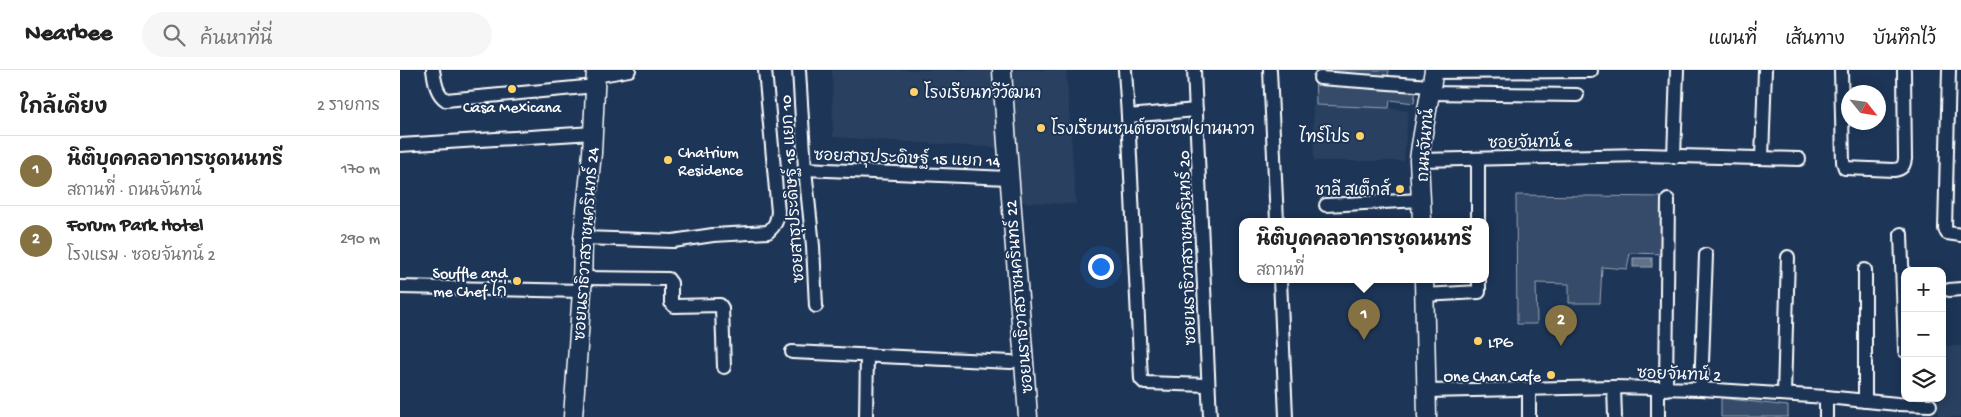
<!DOCTYPE html>
<html lang="th">
<meta charset="utf-8">
<style>
body{margin:0;font-family:"Gochi Hand","Playpen Sans Thai",sans-serif;background:#f6f6f6;color:#222}
.controls{position:absolute;right:15px;bottom:15px;display:grid;overflow:hidden;border-radius:10px;box-shadow:0 2px 12px #0003}
.controls button{width:45px;height:45px;display:grid;place-items:center;padding:0;border:0;border-bottom:1px solid #e0e0e0;background:#fff;color:#222;font:25px sans-serif}
.compass{position:absolute;left:1441px;top:15px;width:45px;height:45px;border-radius:50%;background:#fff;box-shadow:0 2px 12px #0003;rotate:120deg}
.you{position:absolute;left:700px;top:196px;width:18px;height:18px;margin:-12px;border:4px solid #fff;border-radius:50%;background:#1a73e8;box-shadow:0 0 0 8px #1a73e833}
.badge{display:grid;place-items:center;width:32px;height:32px;border-radius:50%;background:#857141;color:#fff;font-size:16px;font-weight:700}
.pin{position:absolute;translate:-50% -41px;filter:drop-shadow(0 1px 2px #0008)}
.pin::after{content:'';position:absolute;top:26px;width:18px;height:15px;background:inherit;clip-path:polygon(0 0,100% 0,50% 100%)}
.popup{position:absolute;left:839px;top:148px;width:250px;height:65px;box-sizing:border-box;display:grid;place-content:center;border-radius:10px;background:#fff;filter:drop-shadow(0 1px 4px #0005);font-size:16px;white-space:nowrap;color:#767676}
.popup b{font-size:19px;color:#222}
.popup::after{content:'';position:absolute;left:50%;top:100%;margin-left:-10px;border:10px solid transparent;border-top-color:#fff}
.list{margin:0;padding:0;list-style:none}
h2{display:flex;justify-content:space-between;align-items:center;height:65px;margin:0;padding:0 20px;font-size:21px}
h2 small{font-size:16px;font-weight:400;color:#767676}
.list li{display:grid;grid-template-columns:32px 1fr auto;gap:15px;align-items:center;box-sizing:border-box;height:70px;padding:0 20px;border-top:1px solid #e0e0e0}
.list b{display:block;font-size:19px;white-space:nowrap}
.list p{margin:0;font-size:16px;white-space:nowrap;color:#767676}
.list em{font-size:16px;font-style:normal;color:#767676}
.icon{flex:none;width:28px;height:28px;fill:none;stroke:currentColor;stroke-width:2;stroke-linecap:round;stroke-linejoin:round}
.map{position:relative;flex:none;width:1561px;height:347px;overflow:hidden}
header{display:flex;align-items:center;gap:30px;box-sizing:border-box;height:70px;padding:0 25px;background:#fff;border-bottom:1px solid #e0e0e0}
header strong{font-size:24px}
nav{display:flex;gap:28px;margin-inline-start:auto;font-size:18px}
.search{width:350px;height:45px;background:#f6f6f6;display:flex;align-items:center;gap:12px;box-sizing:border-box;padding:0 18px;border-radius:28px;color:#767676;font-size:19px}
main{display:flex}
aside{flex:1;background:#fff}
.map>svg:first-child{display:block}
.built{fill:#2a4161}
.green{fill:#364b69;stroke:#9aa5b4}
.water{fill:#617289;stroke:#a0aab8}
.lines{fill:none;stroke-linecap:round;stroke-linejoin:round}
.street-casing{stroke:#fff;stroke-width:16}
.secondary-casing{stroke:#fff;stroke-width:21}
.street{stroke:#1d3557;stroke-width:12}
.secondary{stroke:#1d3557;stroke-width:18}
.poi-dot{fill:#ffd166;stroke:#1d3557;stroke-width:2}
.labels{text-anchor:middle;stroke-width:4;stroke-linejoin:round;paint-order:stroke}
.poi-label{font-size:16px;fill:#fff;stroke:#1d3557;text-anchor:start}
.street-label{font-size:16px;fill:#fff;stroke:#1d3557}
</style>
<header>
<strong>Nearbee</strong>
<div class="search"><svg class="icon" aria-label="search" viewBox="0 0 24 24"><circle cx="10" cy="10" r="6"/><path d="M15 15l6 6"/></svg>ค้นหาที่นี่</div>
<nav><a>แผนที่</a><a>เส้นทาง</a><a>บันทึกไว้</a></nav>
</header>
<main>
<aside>
<h2>ใกล้เคียง<small>2 รายการ</small></h2>
<ul class="list">
<li><span class="badge">1</span><div><b>นิติบุคคลอาคารชุดนนทรี</b><p>สถานที่ · ถนนจันทน์</p></div><em>170 m</em></li>
<li><span class="badge">2</span><div><b>Forum Park Hotel</b><p>โรงแรม · ซอยจันทน์ 2</p></div><em>290 m</em></li>
</ul>
</aside>
<div class="map">
<svg width="1561" height="347" viewBox="0 0 1561 347">
<rect width="100%" height="100%" fill="#1d3557"/>
<filter id="ink" filterUnits="userSpaceOnUse"><feTurbulence type="fractalNoise" baseFrequency=".02" numOctaves="2"/><feDisplacementMap in="SourceGraphic" scale="10" xChannelSelector="R" yChannelSelector="G"/><feConvolveMatrix kernelMatrix="1 2 1 2 8 2 1 2 1" color-interpolation-filters="sRGB"/></filter>
<g filter="url(#ink)">
<g class="built">
<polygon points="432,0 595,0 599,78 433,67"/>
<polygon points="606,0 666,0 676,134 616,132"/>
<polygon points="913,35 989,38 1008,41 1004,91 914,91"/>
<polygon points="1542,276 1561,276 1561,347 1538,347 1539,328 1542,328"/>
</g>
<g class="green">
<polygon points="915,0 989,0 987,14 1016,18 1014,33 990,30 989,38 916,35"/>
<polygon points="1116,125 1263,127 1264,184 1230,183 1227,199 1202,197 1200,233 1169,233 1169,214 1136,213 1137,254 1117,254"/>
<polygon points="1321,328 1388,336 1388,347 1321,347"/>
</g>
<rect class="water" x="1233" y="188" width="19" height="9"/>
<g class="lines">
<defs>
<g id="street">
<path d="M33,0C35,11 36,24 46,30L196,16"/>
<polyline points="399,0 405,99 413,176 416,236"/>
<polyline points="725,0 728,46 796,40"/>
<polyline points="794,0 810,347"/>
<polyline points="870,0 877,151"/>
<path d="M1441,0L1443,92L1445,98L1494,100C1501,99 1504,97 1505,89L1504,0"/>
<polyline points="1549,0 1545,159 1547,163 1561,165"/>
<polyline points="1033,2 1191,1"/>
<polyline points="196,6 229,0"/>
<polyline points="920,8 1030,16"/>
<polyline points="1029,23 1177,25"/>
<polyline points="728,46 741,309 745,313 808,315"/>
<polyline points="0,75 193,63"/>
<polyline points="1274,87 1277,0"/>
<polyline points="1362,88 1365,0"/>
<polyline points="1078,89 1078,151"/>
<polyline points="1019,90 1242,85 1399,89"/>
<polyline points="405,99 608,108"/>
<polyline points="926,135 1021,130"/>
<polyline points="1501,164 1505,281"/>
<path d="M183,168L273,171L313,165L368,162C375,156 377,151 378,142L365,0"/>
<polyline points="1465,200 1465,331"/>
<polyline points="182,208 268,209 271,213 271,233 274,236 320,235 322,238 324,297"/>
<polyline points="880,209 886,347"/>
<polyline points="0,217 182,221"/>
<polyline points="1549,220 1561,219"/>
<polyline points="1024,225 1079,222 1079,209"/>
<polyline points="392,282 611,292"/>
<polyline points="1214,317 1215,347"/>
<polyline points="1258,319 1258,347"/>
<polyline points="1266,319 1268,130"/>
<polyline points="1301,319 1306,185"/>
<polyline points="1027,321 1214,317 1301,319 1426,327 1497,334 1530,335"/>
<polyline points="1384,324 1388,187"/>
<polyline points="466,347 467,285"/>
<polyline points="1129,347 1129,318"/>
<polyline points="1426,347 1426,327"/>
</g>
<g id="secondary">
<path d="M602,0C609,116 620,231 628,347"/>
<polyline points="1022,151 1019,90 1021,75 1034,0"/>
<polyline points="1024,209 1027,347"/>
<polyline points="173,347 182,221 183,168 192,83 196,0"/>
</g>
</defs>
<use href="#street" class="street-casing"/>
<use href="#secondary" class="secondary-casing"/>
<use href="#street" class="street"/>
<use href="#secondary" class="secondary"/>
</g>
</g>
<g class="poi-dot">
<circle cx="112" cy="19" r="5"/>
<circle cx="514" cy="22" r="5"/>
<circle cx="641" cy="58" r="5"/>
<circle cx="960" cy="66" r="5"/>
<circle cx="268" cy="90" r="5"/>
<circle cx="1000" cy="119" r="5"/>
<circle cx="117" cy="211" r="5"/>
<circle cx="1078" cy="271" r="5"/>
<circle cx="1151" cy="305" r="5"/>
</g>
<g class="labels">
<g class="poi-label">
<text x="524" y="28">โรงเรียนทวีวัฒนา</text>
<text x="112" y="42" text-anchor="middle">Casa Mexicana</text>
<text x="651" y="64">โรงเรียนเซนต์ยอเซฟยานนาวา</text>
<text x="950" y="72" text-anchor="end">ไทร์โปร</text>
<text x="278" y="87">Chatrium<tspan x="278" dy="18">Residence</tspan></text>
<text x="990" y="125" text-anchor="end">ชาลี สเต็กส์</text>
<text x="107" y="208" text-anchor="end">Souffle and<tspan x="107" dy="18">me Chef ไก่</tspan></text>
<text x="1088" y="277">LPG</text>
<text x="1141" y="311" text-anchor="end">One Chan Cafe</text>
</g>
<g class="street-label">
<text transform="translate(1130 71) rotate(-1)" y="6">ซอยจันทน์ 6</text>
<text transform="translate(1024 75) rotate(-86)" y="6">ถนนจันทน์</text>
<text transform="translate(507 87) rotate(2)" y="6">ซอยสาธุประดิษฐ์ 15 แยก 14</text>
<text transform="translate(391 119) rotate(-94)" y="6">ซอยสาธุประดิษฐ์ 15 แยก 10</text>
<text transform="translate(185 174) rotate(-86)" y="6">ซอยนราธิวาสราชนครินทร์ 24</text>
<text transform="translate(786 178) rotate(-92)" y="6">ซอยนราธิวาสราชนครินทร์ 20</text>
<text transform="translate(618 227) rotate(-95)" y="6">ซอยนราธิวาสราชนครินทร์ 22</text>
<text transform="translate(1279 303) rotate(2)" y="6">ซอยจันทน์ 2</text>
</g>
</g>
</svg>
<div class="controls">
<button>+</button>
<button>−</button>
<button><svg class="icon" aria-label="layers" viewBox="0 0 24 24"><path d="M12 4l9 5-9 5-9-5zM3 14l9 5 9-5"/></svg></button>
</div>
<svg class="compass" viewBox="-18 -18 36 36"><path d="M0-13l5 13h-10z" fill="#e53935"/><path d="M0 13l5-13h-10z" fill="#767676"/></svg>
<div class="you"></div>
<div class="pin badge" style="left:964px;top:270px">1</div>
<div class="popup"><b>นิติบุคคลอาคารชุดนนทรี</b>สถานที่</div>
<div class="pin badge" style="left:1161px;top:276px">2</div>
</div>
</main>
